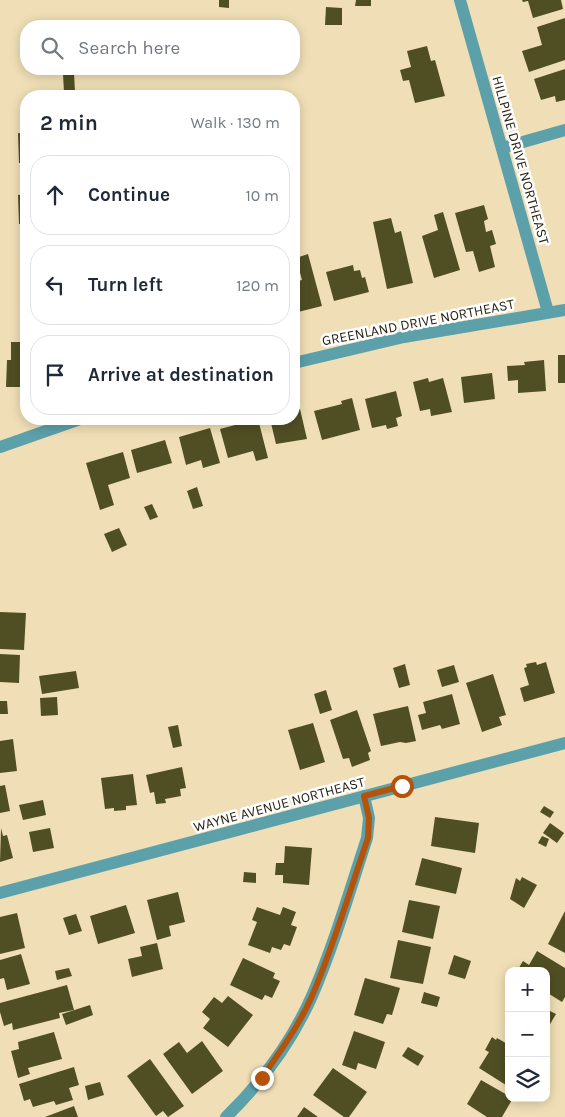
<!DOCTYPE html>
<meta charset="utf-8">
<style>
body{margin:0;font-family:Karla,sans-serif;background:#f2f2f3;color:#1f2937}
.controls{position:absolute;right:15px;bottom:15px;display:grid;overflow:hidden;border-radius:10px;box-shadow:0 2px 12px #0003}
.controls button{width:45px;height:45px;display:grid;place-items:center;padding:0;border:0;border-bottom:1px solid #e0e1e3;background:#fff;color:#1f2937;font:25px sans-serif}
.stop{position:absolute;width:15px;height:15px;margin:-11px;border:4px solid #b45309;border-radius:50%;background:#fff}
.stop.end{background:#b45309;border-color:#fff;box-shadow:0 1px 5px #0008}
.list{margin:0;padding:0;list-style:none}
h2{display:flex;justify-content:space-between;align-items:center;height:65px;margin:0;padding:0 20px;font-size:21px}
h2 small{font-size:16px;font-weight:400;color:#747a83}
.list li{display:grid;grid-template-columns:32px 1fr auto;gap:15px;align-items:center;box-sizing:border-box;height:80px;margin:0 10px 10px;padding:0 10px;border:1px solid #e0e1e3;border-radius:20px}
.list b{display:block;font-size:19px;white-space:nowrap}
.list em{font-size:16px;font-style:normal;color:#747a83}
.icon{flex:none;width:28px;height:28px;fill:none;stroke:currentColor;stroke-width:2;stroke-linecap:round;stroke-linejoin:round}
.map{position:relative;flex:none;width:565px;height:1117px;overflow:hidden}
.search{position:absolute;background:#fff;box-shadow:0 2px 12px #0003;left:20px;top:20px;width:280px;height:55px;display:flex;align-items:center;gap:12px;box-sizing:border-box;padding:0 18px;border-radius:20px;color:#747a83;font-size:19px}
.panel{position:absolute;background:#fff;box-shadow:0 2px 12px #0003;left:20px;top:90px;width:280px;height:335px;border-radius:20px}
.map>svg:first-child{display:block}
.building{fill:#504f24}
.lines{fill:none;stroke-linecap:round;stroke-linejoin:round}
.street{stroke:#5ca0aa;stroke-width:12}
.route{stroke:#b45309;stroke-width:6}
.labels{text-anchor:middle;stroke-width:5;stroke-linejoin:round;paint-order:stroke}
.street-label{font-size:14px;fill:#261f10;stroke:#fff}
</style>
<div class="map">
<svg width="565" height="1117" viewBox="0 0 565 1117">
<rect width="100%" height="100%" fill="#f0dfb6"/>
<g class="building">
<polygon points="219,0 229,0 229,8 219,7"/>
<polygon points="356,0 371,0 371,6 355,6"/>
<polygon points="522,0 561,0 563,9 533,18 528,1 523,2"/>
<polygon points="326,7 342,8 342,25 325,25"/>
<polygon points="565,18 565,60 529,72 522,51 542,45 537,27"/>
<polygon points="427,46 431,61 435,60 445,96 415,103 409,80 403,81 400,70 411,67 407,51"/>
<polygon points="565,69 565,100 556,102 555,96 541,100 534,79"/>
<polygon points="63,74 74,74 75,91 64,92"/>
<polygon points="18,133 26,134 26,163 19,163"/>
<polygon points="26,194 26,224 19,224 18,195"/>
<polygon points="484,205 488,219 484,221 486,232 492,230 496,244 490,246 495,267 479,272 473,251 466,252 455,213"/>
<polygon points="443,212 460,270 434,278 422,236 438,230 434,215"/>
<polygon points="391,218 395,233 401,231 413,283 387,289 373,222"/>
<polygon points="308,254 322,306 294,313 294,282 302,280 296,258"/>
<polygon points="353,265 354,271 360,270 362,278 365,277 369,292 334,301 326,272"/>
<polygon points="11,342 25,342 26,387 6,387 7,360 11,360"/>
<rect x="558" y="355" width="7" height="28"/>
<polygon points="544,360 546,391 518,393 518,380 508,381 507,366 525,365 524,362"/>
<polygon points="492,373 495,399 464,403 461,377"/>
<polygon points="428,378 429,382 443,378 452,412 431,416 430,409 420,411 413,382"/>
<polygon points="396,391 402,416 396,418 398,426 387,429 386,425 372,428 365,399"/>
<polygon points="352,398 360,430 322,440 314,411 342,404 341,401"/>
<polygon points="300,409 307,439 276,444 270,419 294,419 294,410"/>
<polygon points="245,419 258,419 268,458 256,461 253,451 228,458 220,429 246,422"/>
<polygon points="210,428 220,463 203,468 201,460 186,465 179,437"/>
<polygon points="165,440 172,463 137,473 131,450"/>
<polygon points="123,452 130,478 108,485 114,505 100,510 86,463"/>
<polygon points="197,487 203,506 193,509 187,491"/>
<polygon points="152,504 158,517 150,520 144,507"/>
<polygon points="119,528 127,545 112,552 104,534"/>
<polygon points="0,612 26,613 24,650 0,649"/>
<polygon points="0,654 20,655 19,683 0,682"/>
<polygon points="536,662 537,665 546,662 555,693 524,702 520,688 529,685 524,668 527,667 526,664"/>
<polygon points="405,664 410,685 399,688 393,668"/>
<polygon points="454,665 459,682 442,687 437,670"/>
<polygon points="76,671 79,688 42,694 39,676"/>
<polygon points="493,674 506,715 499,717 502,725 482,732 466,683"/>
<polygon points="326,690 332,710 320,714 314,694"/>
<polygon points="452,694 460,724 442,729 440,725 422,730 418,715 426,713 423,702"/>
<polygon points="57,697 58,715 41,716 40,698"/>
<polygon points="0,701 7,701 8,714 0,714"/>
<polygon points="408,706 416,741 406,743 400,742 381,746 373,714"/>
<polygon points="357,710 371,751 368,753 370,760 352,767 349,758 343,759 330,720"/>
<polygon points="313,723 325,762 300,770 288,730"/>
<polygon points="178,725 182,746 173,748 168,727"/>
<polygon points="13,739 17,771 0,773 0,741"/>
<polygon points="182,767 186,788 180,789 181,796 165,799 166,803 156,804 154,792 150,793 146,775"/>
<polygon points="133,774 137,805 126,806 126,810 114,811 114,808 105,809 101,778"/>
<polygon points="5,785 10,811 0,813 0,786"/>
<polygon points="43,800 46,815 23,820 19,805"/>
<polygon points="544,806 554,812 550,818 540,812"/>
<polygon points="435,817 479,823 475,853 431,846"/>
<polygon points="550,823 564,833 557,843 543,833"/>
<polygon points="1,828 3,836 7,835 13,858 0,862"/>
<polygon points="50,828 54,848 33,852 29,832"/>
<polygon points="542,836 549,839 546,847 538,843"/>
<polygon points="285,846 312,848 309,885 283,883 283,875 275,875 276,863 284,863"/>
<polygon points="422,858 462,868 456,894 415,885"/>
<polygon points="244,872 256,873 256,883 243,882"/>
<polygon points="522,877 537,885 524,908 510,899 516,878 520,881"/>
<polygon points="178,892 185,922 169,926 171,936 157,940 147,900"/>
<polygon points="409,900 440,906 433,939 402,932"/>
<polygon points="126,905 135,933 98,944 90,916"/>
<polygon points="257,907 280,915 283,907 296,912 291,925 297,927 290,946 284,944 281,950 272,947 270,953 248,945 257,922 252,920"/>
<polygon points="565,911 565,953 548,944"/>
<polygon points="17,913 25,948 0,954 0,917"/>
<polygon points="76,914 82,931 69,935 63,918"/>
<polygon points="398,940 431,947 423,984 390,978"/>
<polygon points="157,943 163,969 132,977 128,959 142,956 140,947"/>
<polygon points="537,951 565,968 565,997 562,1002 546,992 546,971 517,971 523,961 529,965"/>
<polygon points="21,954 30,984 7,990 4,978 0,979 0,960"/>
<polygon points="454,955 471,961 465,979 448,974"/>
<polygon points="243,958 275,973 273,978 280,981 272,998 265,995 262,1000 230,985"/>
<polygon points="69,968 72,976 57,980 55,971"/>
<polygon points="365,978 400,988 392,1015 387,1014 383,1024 354,1015"/>
<polygon points="67,985 74,1010 59,1013 60,1018 13,1030 12,1023 4,1026 0,1012 0,1003"/>
<polygon points="424,992 440,997 437,1007 421,1003"/>
<polygon points="228,996 253,1015 228,1047 203,1028 210,1019 202,1012 214,997 222,1003"/>
<polygon points="90,1005 93,1015 66,1025 62,1014"/>
<polygon points="546,1009 556,1014 546,1031"/>
<polygon points="354,1031 385,1042 376,1069 358,1063 356,1070 342,1065"/>
<polygon points="54,1032 62,1059 28,1068 30,1074 18,1078 11,1051 19,1049 18,1042"/>
<polygon points="492,1037 496,1040 497,1038 509,1045 509,1087 479,1068 489,1052 485,1050"/>
<polygon points="202,1041 223,1071 192,1094 163,1054 179,1042 187,1053"/>
<polygon points="408,1047 424,1056 418,1066 402,1056"/>
<polygon points="150,1059 184,1106 168,1117 163,1111 156,1116 127,1076"/>
<polygon points="74,1067 79,1085 69,1088 73,1100 56,1105 54,1101 33,1107 30,1099 24,1101 19,1084"/>
<polygon points="333,1068 367,1092 349,1117 344,1117 313,1095"/>
<polygon points="481,1080 509,1096 509,1098 513,1098 502,1117 487,1117 467,1104"/>
<polygon points="100,1082 104,1095 88,1100 85,1086"/>
<polygon points="74,1106 78,1117 45,1117"/>
<polygon points="304,1107 318,1117 297,1117"/>
</g>
<g class="lines">
<g class="street">
<polyline points="460,0 548,312"/>
<polyline points="502,148 565,130"/>
<polyline points="294,363 404,337 565,310"/>
<polyline points="0,447 80,419"/>
<polyline points="0,893 565,743"/>
<path d="M226,1117C261,1083 292,1041 312,996C334,945 350,890 367,838L369,818L364,796"/>
</g>
</g>
<g class="lines">
<path class="route" d="M262,1078C280,1051 299,1026 312,996C334,945 350,890 368,838L369,818L364,796L402,786"/>
</g>
<g class="labels">
<g class="street-label">
<text transform="translate(521 160) rotate(74)" y="5">HILLPINE DRIVE NORTHEAST</text>
<text transform="translate(418 322) rotate(-11)" y="5">GREENLAND DRIVE NORTHEAST</text>
<text transform="translate(279 804) rotate(-15)" y="5">WAYNE AVENUE NORTHEAST</text>
</g>
</g>
</svg>
<div class="controls">
<button>+</button>
<button>−</button>
<button><svg class="icon" aria-label="layers" viewBox="0 0 24 24"><path d="M12 4l9 5-9 5-9-5zM3 14l9 5 9-5"/></svg></button>
</div>
<div class="stop" style="left:402px;top:786px"></div>
<div class="stop end" style="left:262px;top:1078px"></div>
<div class="search"><svg class="icon" aria-label="search" viewBox="0 0 24 24"><circle cx="10" cy="10" r="6"/><path d="M15 15l6 6"/></svg>Search here</div>
<section class="panel">
<h2>2 min<small>Walk · 130 m</small></h2>
<ul class="list">
<li><svg class="icon" aria-label="ahead" viewBox="0 0 24 24"><path d="M12 20V5M6 11l6-6 6 6"/></svg><div><b>Continue</b></div><em>10 m</em></li>
<li><svg class="icon" aria-label="left" viewBox="0 0 24 24"><path d="M17 20v-9H6M10 6l-5 5 5 5"/></svg><div><b>Turn left</b></div><em>120 m</em></li>
<li><svg class="icon" aria-label="arrive" viewBox="0 0 24 24"><path d="M6 21V4h12l-3 4 3 4H6"/></svg><div><b>Arrive at destination</b></div></li>
</ul>
</section>
</div>
